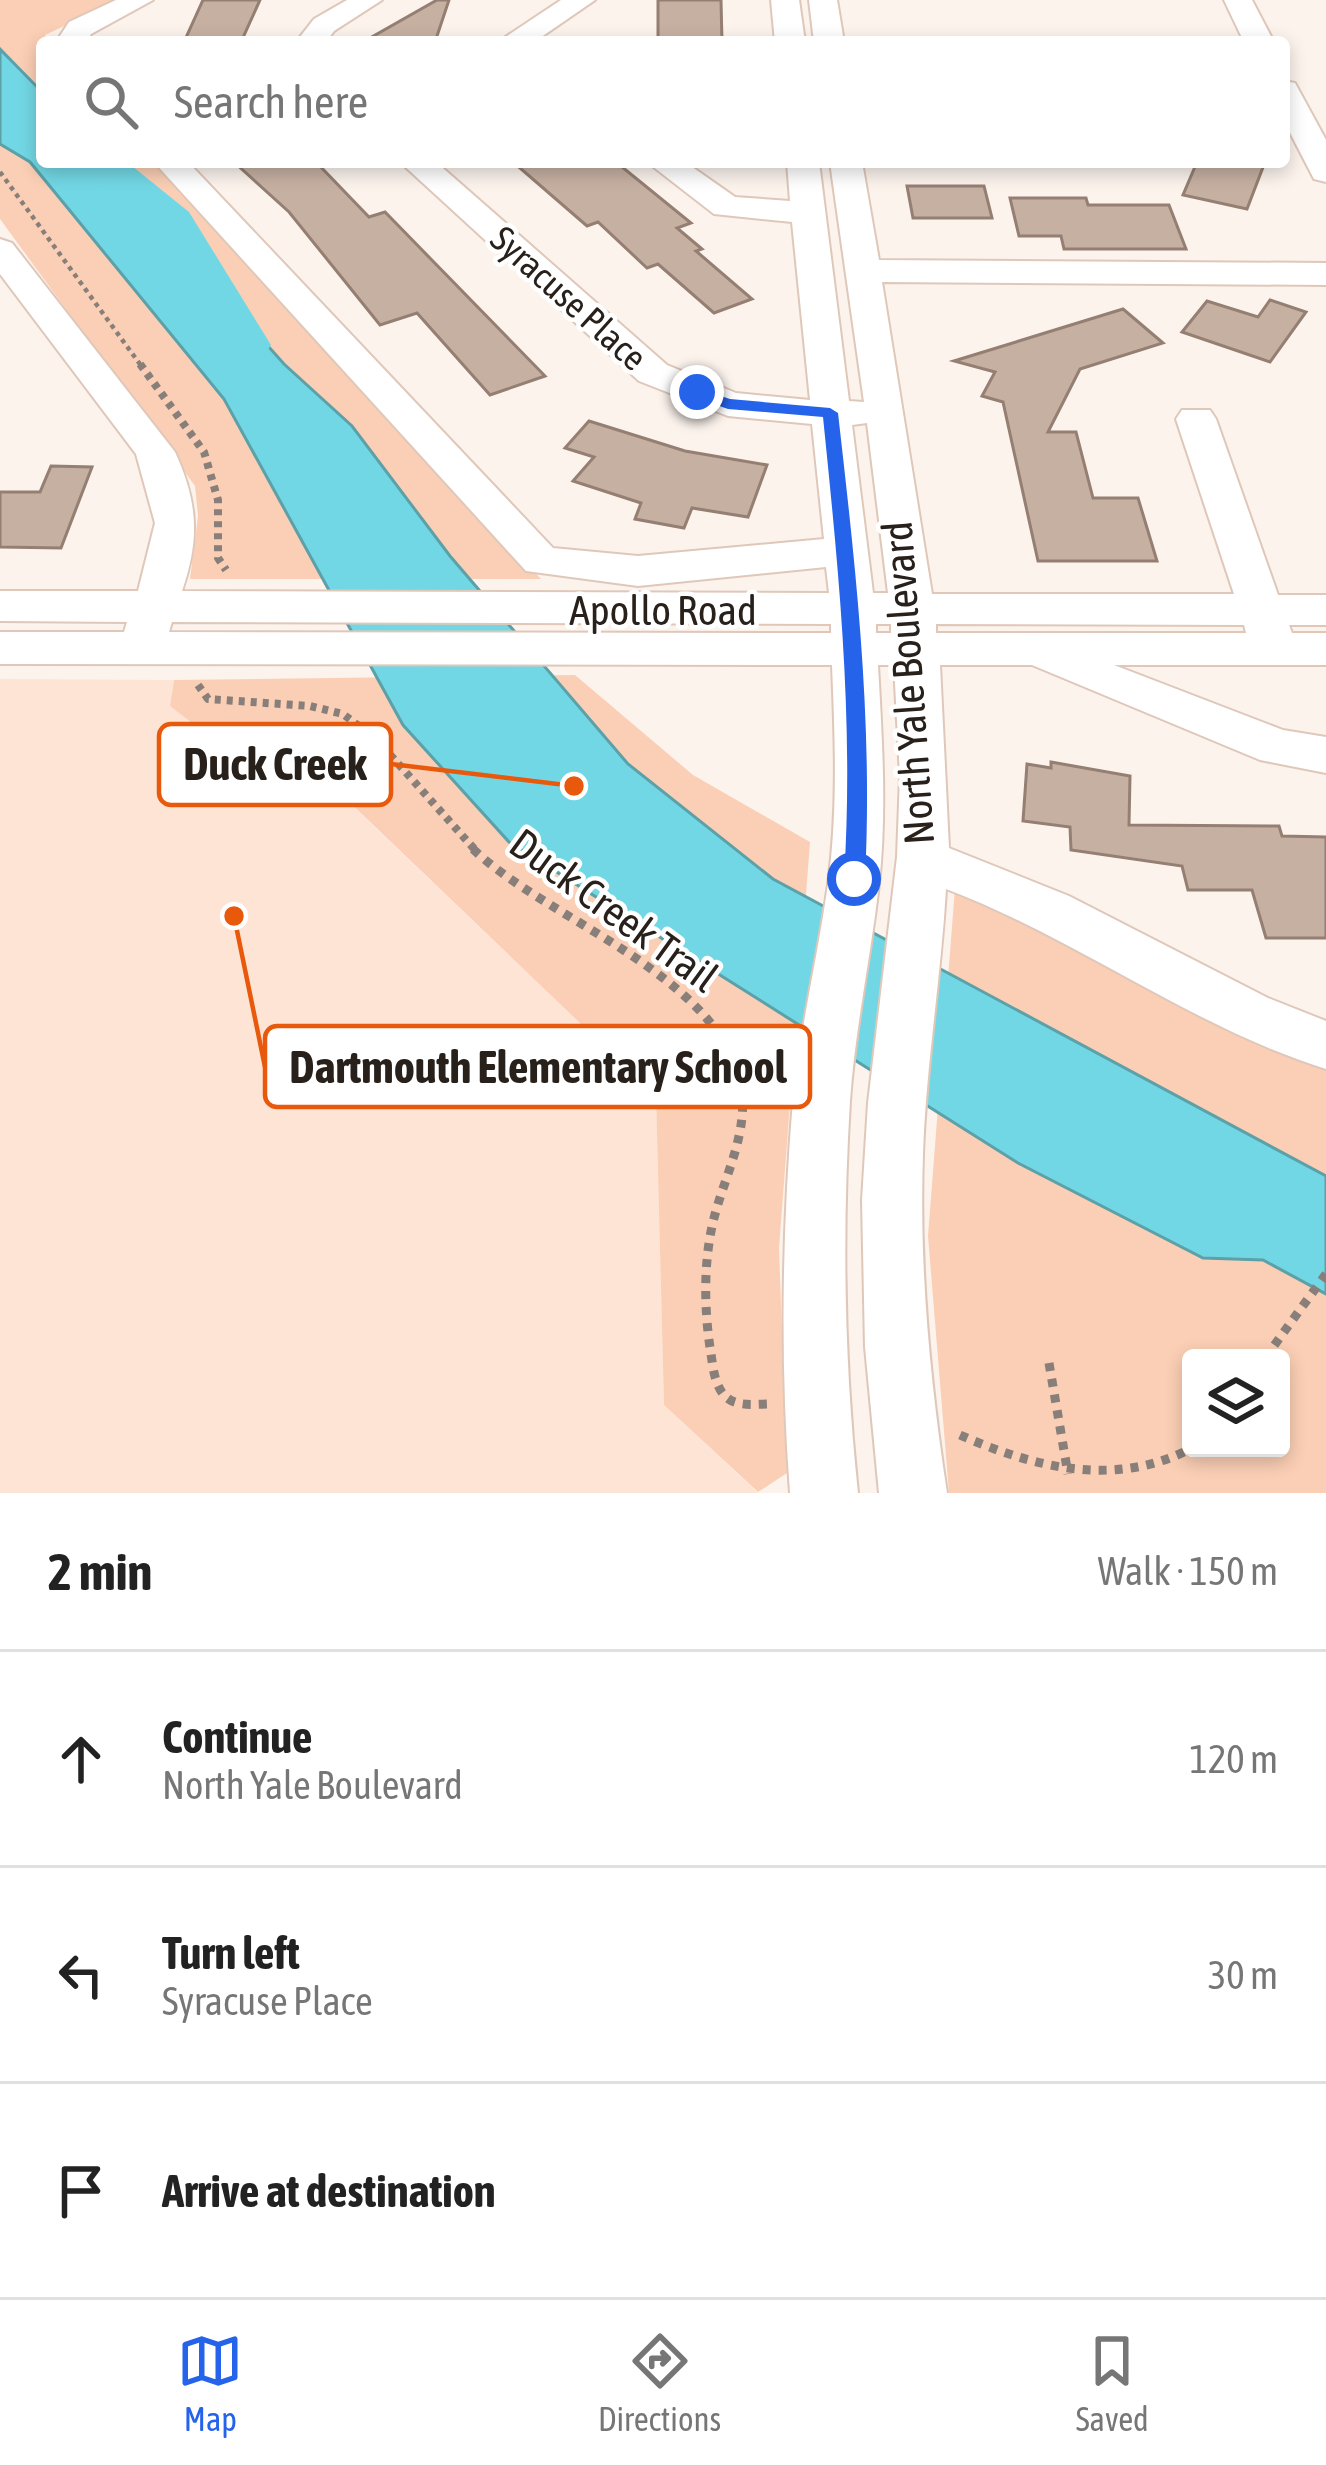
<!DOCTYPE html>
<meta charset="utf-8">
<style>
body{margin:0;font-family:"Asap Condensed",sans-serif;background:#f2f2f2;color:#222}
.controls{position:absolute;right:36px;bottom:36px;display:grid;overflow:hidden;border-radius:12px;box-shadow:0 6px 18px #0003}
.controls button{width:108px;height:108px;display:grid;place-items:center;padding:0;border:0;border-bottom:3px solid #e0e0e0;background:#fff;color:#222;font:60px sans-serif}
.stop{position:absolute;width:36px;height:36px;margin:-27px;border:9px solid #2563eb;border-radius:50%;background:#fff}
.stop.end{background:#2563eb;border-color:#fff;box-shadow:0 3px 12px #0008}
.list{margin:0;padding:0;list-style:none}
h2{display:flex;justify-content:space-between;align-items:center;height:156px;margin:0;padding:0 48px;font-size:51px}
h2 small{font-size:39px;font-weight:400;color:#767676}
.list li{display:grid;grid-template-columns:78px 1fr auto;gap:36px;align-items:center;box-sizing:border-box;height:216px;padding:0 48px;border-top:3px solid #e0e0e0}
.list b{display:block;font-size:45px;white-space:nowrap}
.list p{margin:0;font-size:39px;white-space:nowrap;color:#767676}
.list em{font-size:39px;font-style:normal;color:#767676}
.icon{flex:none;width:66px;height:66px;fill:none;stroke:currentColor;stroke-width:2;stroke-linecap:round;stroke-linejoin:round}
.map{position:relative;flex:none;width:1326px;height:1493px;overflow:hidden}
.search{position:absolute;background:#fff;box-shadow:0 6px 18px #0003;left:36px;right:36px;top:36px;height:132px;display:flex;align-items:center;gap:30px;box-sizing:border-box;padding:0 42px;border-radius:12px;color:#767676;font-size:45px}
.sheet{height:804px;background:#fff}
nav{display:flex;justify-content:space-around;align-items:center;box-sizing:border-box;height:168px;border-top:3px solid #e0e0e0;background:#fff;font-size:33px;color:#767676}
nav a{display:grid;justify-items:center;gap:6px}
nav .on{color:#2563eb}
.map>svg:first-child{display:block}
.built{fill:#fde4d5}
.green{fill:#fbcfb5;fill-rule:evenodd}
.water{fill:#72d7e4;stroke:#5ca0a8;stroke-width:3}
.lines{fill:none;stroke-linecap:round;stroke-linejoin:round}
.river{fill:#72d7e4;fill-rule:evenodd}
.building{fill:#c6b0a2;stroke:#947f72;stroke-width:3}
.minor-casing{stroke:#dfc8ba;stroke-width:4}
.path-far2{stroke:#887f7a;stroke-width:4.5;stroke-dasharray:4.5 4.5;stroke-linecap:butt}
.path-far1{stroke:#887f7a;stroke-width:8;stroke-dasharray:6 6;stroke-linecap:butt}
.path{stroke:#887f7a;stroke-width:9;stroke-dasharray:8 8;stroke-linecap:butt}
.minor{fill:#fff;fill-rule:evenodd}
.route{fill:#2563eb}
.labels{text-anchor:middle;stroke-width:9;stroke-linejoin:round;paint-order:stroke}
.far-street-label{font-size:36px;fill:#28201b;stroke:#fff}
.street-label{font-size:42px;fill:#28201b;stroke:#fff}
.leader{fill:none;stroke:#e8590c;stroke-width:4.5}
.callout-dot{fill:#e8590c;stroke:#fff;stroke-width:4.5}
.callout{fill:#fff;stroke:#e8590c;stroke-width:4.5}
.callout-label{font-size:45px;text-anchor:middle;font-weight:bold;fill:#28201b}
</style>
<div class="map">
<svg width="1326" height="1493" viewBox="0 0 1326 1493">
<rect width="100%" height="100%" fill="#fcf3ed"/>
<polygon class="built" points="0,679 174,680 170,706 209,735 273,730 656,1096 664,1405 758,1493 0,1493"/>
<g class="green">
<polygon points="0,0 120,0 45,35 50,42 42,42 42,162 160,162 541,579 190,579 198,516 195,486 0,219"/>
<polygon points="575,675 693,775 810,842 779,1248 787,1473 758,1492 664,1405 656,1096 274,730 209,736 170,706 174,680"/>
<path d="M955,888L1326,1070V1493H949L928,1236ZM1191,1358H1281V1448H1191Z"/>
</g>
<polygon class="water" points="0,49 42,92 42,162 105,162 284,364 352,426 450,556 628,764 773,879 1326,1176 1326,1294 1263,1260 1203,1258 1018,1163 509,842 403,725 224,399 30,162 0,144"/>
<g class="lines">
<polygon class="river" points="69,162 127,162 189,212 271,345 263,357 242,363 221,357 148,232"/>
</g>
<g class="building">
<polygon points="203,0 260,0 241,42 184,42"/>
<polygon points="437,0 449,0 435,42 363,42"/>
<polygon points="658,0 721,0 722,42 658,42"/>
<polygon points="234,162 316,162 369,217 385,212 545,376 490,395 417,313 380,325 289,212"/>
<polygon points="513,162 616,162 691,223 677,228 702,249 696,251 752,299 714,313 658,264 647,268 598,222 587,226"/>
<polygon points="1197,162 1265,162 1247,209 1183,195"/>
<polygon points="907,186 984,186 992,218 913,218"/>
<polygon points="1010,198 1086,198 1088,205 1169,205 1186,249 1064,249 1061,236 1019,236"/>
<polygon points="1270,300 1306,312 1270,362 1182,332 1207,301 1258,317"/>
<polygon points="1123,309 1163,343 1080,369 1048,432 1076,432 1093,498 1138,498 1157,561 1038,561 1003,402 982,396 995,372 954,361"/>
<polygon points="589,421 685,451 767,465 748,517 692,508 684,528 635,519 641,503 573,481 594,457 565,448"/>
<polygon points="51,466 92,467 61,548 0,547 0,492 40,492"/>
<polygon points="1051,762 1130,776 1129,825 1279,826 1282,836 1326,837 1326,938 1266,938 1252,890 1188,890 1182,866 1071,850 1070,827 1023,821 1027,764 1051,768"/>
</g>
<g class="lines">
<defs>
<g id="minor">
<polygon points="116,0 153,0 91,34 86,42 56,42 69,22"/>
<polygon points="347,0 382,0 334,31 326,42 296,42 314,19"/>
<polygon points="561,0 595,0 534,42 498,42"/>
<polygon points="771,0 799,0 805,42 775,42"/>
<polygon points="809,0 837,0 844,42 814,42"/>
<polygon points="1224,0 1252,0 1274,42 1244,42"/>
<polygon points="1284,81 1295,83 1326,140 1326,182 1314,179 1284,121"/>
<path d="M154,162H188L553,548L638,556L824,539L812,424L728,416L639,381L400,162H436L667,365L736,393L810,400L792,222L714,214L647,162H685L735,197L790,201L787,162H819L849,401L864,402L830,162H862L879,260L1326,263V285L882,282L932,594H1234L1176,419L1182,410H1210L1216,419L1278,595H1326V625H1289L1292,633H1326V665H1114L1283,730L1326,737V773L1260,760L1032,665H940L949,848L1069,896L1268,998L1326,1021V1069C1192,1027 1078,939 946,889C941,978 926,1065 923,1154C919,1268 930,1381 947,1493H879L865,1347L862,1200L868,1103L897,857L900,776L894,665H878C882,738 887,811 879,884C871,956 855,1028 850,1101C842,1232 844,1362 858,1493H790C780,1362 782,1231 793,1100C800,1028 818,956 828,884C838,811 835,738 832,665L0,664V632H124L127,622L0,621V591H138L155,523L136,454L0,274V239L12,243L175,452C198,502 200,539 182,591L829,593L826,567L638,586L526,571ZM867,423L888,593H873L852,425ZM172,622L831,624V633L169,632ZM876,624H891V633H876ZM936,624L1244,625L1246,633H936Z"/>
</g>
</defs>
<use href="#minor" class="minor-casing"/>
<polyline class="path-far2" points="0,172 142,367"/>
<g class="path-far1">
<polyline points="140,364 204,452 218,500 218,558 226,570"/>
<polyline points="198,685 208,699 310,706 343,714 376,739 477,852"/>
</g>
<g class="path">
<path d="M473,849C548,921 720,974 741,1086C749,1132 725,1175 714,1218C703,1261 704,1311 711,1354C713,1368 715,1387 726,1397C737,1407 756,1404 770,1404"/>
<polyline points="1265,1358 1326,1274"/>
<polyline points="1049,1363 1068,1474"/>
<path d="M960,1435C1035,1468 1116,1488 1192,1448"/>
</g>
<use href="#minor" class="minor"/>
</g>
<path class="route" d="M697,388L730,399L830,408L838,413C856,571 873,719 865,879L854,887L844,879C854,721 839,574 823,417L728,409L691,396L689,392Z"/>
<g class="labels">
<g class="far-street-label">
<text transform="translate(569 298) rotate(42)" y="13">Syracuse Place</text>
</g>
<g class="street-label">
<text x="663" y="625">Apollo Road</text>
<text transform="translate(908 683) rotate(-94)" y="15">North Yale Boulevard</text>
<text transform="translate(614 910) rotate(36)" y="15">Duck Creek Trail</text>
</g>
</g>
<path class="leader" d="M574 786L391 764M234 916L265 1067"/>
<g class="callout-dot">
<circle cx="574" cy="786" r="12"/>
<circle cx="234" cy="916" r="12"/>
</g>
<g class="callout">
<rect x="159" y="724" width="232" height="81" rx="12"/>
<rect x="265" y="1026" width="545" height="81" rx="12"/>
</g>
<g class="callout-label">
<text x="275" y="780">Duck Creek</text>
<text x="538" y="1083">Dartmouth Elementary School</text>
</g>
</svg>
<div class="controls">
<button><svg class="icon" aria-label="layers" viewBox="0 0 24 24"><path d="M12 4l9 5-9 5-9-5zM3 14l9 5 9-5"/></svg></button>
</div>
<div class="stop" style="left:854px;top:879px"></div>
<div class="stop end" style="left:697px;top:392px"></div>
<div class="search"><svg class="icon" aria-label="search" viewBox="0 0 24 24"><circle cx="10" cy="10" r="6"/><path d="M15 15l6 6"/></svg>Search here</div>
</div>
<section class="sheet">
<h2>2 min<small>Walk · 150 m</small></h2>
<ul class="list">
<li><svg class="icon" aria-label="ahead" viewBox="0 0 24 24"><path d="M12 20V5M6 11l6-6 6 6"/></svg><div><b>Continue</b><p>North Yale Boulevard</p></div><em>120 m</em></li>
<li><svg class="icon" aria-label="left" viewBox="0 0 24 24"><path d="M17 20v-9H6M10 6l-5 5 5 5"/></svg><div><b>Turn left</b><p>Syracuse Place</p></div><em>30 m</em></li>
<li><svg class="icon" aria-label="arrive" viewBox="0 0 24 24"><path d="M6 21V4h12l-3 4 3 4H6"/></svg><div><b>Arrive at destination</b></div></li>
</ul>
</section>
<nav>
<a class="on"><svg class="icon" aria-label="map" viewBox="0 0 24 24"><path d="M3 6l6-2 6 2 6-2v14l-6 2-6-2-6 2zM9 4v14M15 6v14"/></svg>Map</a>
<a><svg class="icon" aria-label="directions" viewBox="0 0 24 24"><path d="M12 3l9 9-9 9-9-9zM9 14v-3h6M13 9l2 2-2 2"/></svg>Directions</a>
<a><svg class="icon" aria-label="saved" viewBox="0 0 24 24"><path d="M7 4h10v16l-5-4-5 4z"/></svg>Saved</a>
</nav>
